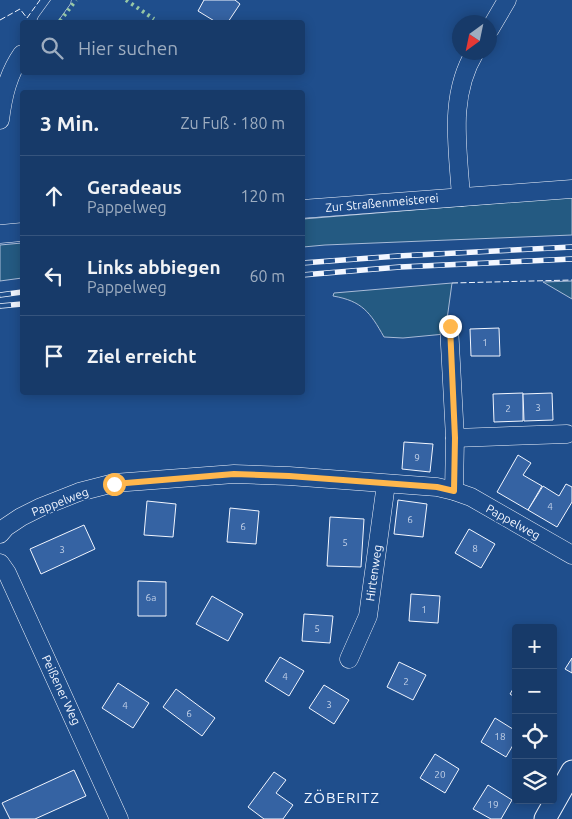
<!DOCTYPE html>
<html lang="de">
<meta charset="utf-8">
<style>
body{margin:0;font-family:Ubuntu,sans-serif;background:#20416f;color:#f1f3f6}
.controls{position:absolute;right:15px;bottom:15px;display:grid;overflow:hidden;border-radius:5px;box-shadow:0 2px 12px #0003}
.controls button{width:45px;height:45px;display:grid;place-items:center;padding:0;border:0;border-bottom:1px solid #36547d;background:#173a69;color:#f1f3f6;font:25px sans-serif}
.compass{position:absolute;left:452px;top:15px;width:45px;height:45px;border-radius:50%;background:#173a69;box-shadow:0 2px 12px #0003;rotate:213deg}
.stop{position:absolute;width:15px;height:15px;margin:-11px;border:4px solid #ffb74d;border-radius:50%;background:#fff}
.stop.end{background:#ffb74d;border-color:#fff;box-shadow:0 1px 5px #0008}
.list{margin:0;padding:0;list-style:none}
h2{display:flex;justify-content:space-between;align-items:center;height:65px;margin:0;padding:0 20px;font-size:21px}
h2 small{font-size:16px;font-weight:400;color:#9eadc0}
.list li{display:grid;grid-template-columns:32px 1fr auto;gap:15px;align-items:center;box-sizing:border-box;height:80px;padding:0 20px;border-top:1px solid #36547d}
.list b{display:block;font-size:19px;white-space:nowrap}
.list p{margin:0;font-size:16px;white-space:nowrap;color:#9eadc0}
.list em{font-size:16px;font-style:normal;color:#9eadc0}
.icon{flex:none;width:28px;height:28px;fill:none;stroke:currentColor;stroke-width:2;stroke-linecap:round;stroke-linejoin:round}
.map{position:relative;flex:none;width:572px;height:819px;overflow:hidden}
.search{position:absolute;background:#173a69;box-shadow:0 2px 12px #0003;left:20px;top:20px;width:285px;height:55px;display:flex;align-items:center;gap:12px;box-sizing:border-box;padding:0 18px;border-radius:5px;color:#9eadc0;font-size:19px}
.panel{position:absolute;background:#173a69;box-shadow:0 2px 12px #0003;left:20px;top:90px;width:285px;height:305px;border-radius:5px}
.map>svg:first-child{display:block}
.green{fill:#245a82;stroke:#a8bbd7}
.building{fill:#3563a3;stroke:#f2f6ff}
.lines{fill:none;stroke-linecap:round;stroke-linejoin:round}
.minor-casing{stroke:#f2f6ff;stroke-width:19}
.tertiary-casing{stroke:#f2f6ff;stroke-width:23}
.minor{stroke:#1f4e8c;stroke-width:18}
.tertiary{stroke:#1f4e8c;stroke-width:21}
.rail-casing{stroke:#f2f6ff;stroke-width:5.5}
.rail{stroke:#1f4e8c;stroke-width:4;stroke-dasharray:11;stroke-linecap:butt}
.hedge{stroke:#97c8a6;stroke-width:4;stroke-dasharray:2.5 4;stroke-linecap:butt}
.fence{stroke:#f2f6ff;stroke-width:1;stroke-dasharray:6 2.5;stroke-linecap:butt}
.route{stroke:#ffb74d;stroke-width:6}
.labels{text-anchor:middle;stroke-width:4;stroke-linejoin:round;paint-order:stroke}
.number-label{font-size:10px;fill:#c3d1e8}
.street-label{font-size:12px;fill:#f2f6ff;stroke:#1f4e8c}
.quarter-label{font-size:15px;letter-spacing:1px;fill:#f2f6ff;stroke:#1f4e8c}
</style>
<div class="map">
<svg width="572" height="819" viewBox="0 0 572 819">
<rect width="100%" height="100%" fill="#1f4e8c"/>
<g class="green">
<polygon points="572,197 572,235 325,245 303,247 303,219"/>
<polygon points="22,243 22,278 0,281 0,245"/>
<polygon points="572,281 572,299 543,282"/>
<path d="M452,283L445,334L403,338L384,337C370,312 362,301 333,296L334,293Z"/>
</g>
<g class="building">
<polygon points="204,0 235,0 240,4 228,22 216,22 198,11"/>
<polygon points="499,328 500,356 471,356 470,329"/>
<polygon points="523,393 523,421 494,422 493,394"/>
<polygon points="552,393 553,420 524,421 523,394"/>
<polygon points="404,442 433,444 430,472 402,469"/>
<polygon points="518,455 531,463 523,475 542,486 528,510 497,492"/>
<polygon points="566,484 572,487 572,502 557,527 528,510 543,486 559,496"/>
<polygon points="398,500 427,504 423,537 394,534"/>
<polygon points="147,501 176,504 173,537 144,535"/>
<polygon points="230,508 259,511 256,544 227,542"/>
<polygon points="330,517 364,519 361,567 327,566"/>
<polygon points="84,525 95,549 41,574 30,549"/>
<polygon points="469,529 495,544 481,568 455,553"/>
<polygon points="138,581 166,582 166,616 138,616"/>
<polygon points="411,594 440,596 438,623 409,621"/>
<polygon points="212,596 243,614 228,641 196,624"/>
<polygon points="304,614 333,616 330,643 302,641"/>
<polygon points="280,657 304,671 289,696 265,681"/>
<polygon points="572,658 572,673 565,669"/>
<polygon points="399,662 426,675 413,700 387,687"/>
<polygon points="118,683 149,703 133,728 102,708"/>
<polygon points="516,684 516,698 510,694"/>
<polygon points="324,685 349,700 334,724 309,708"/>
<polygon points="176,689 215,718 202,736 163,707"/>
<polygon points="495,718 516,731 516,740 506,757 481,742"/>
<polygon points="435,754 459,769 445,793 420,778"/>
<polygon points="74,770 86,796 35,819 10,819 2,803"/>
<polygon points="274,772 286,780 276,793 293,805 283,819 264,819 248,807"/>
<polygon points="488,785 512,800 501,819 491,819 473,809"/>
</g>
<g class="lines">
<defs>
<g id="minor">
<polyline points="46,22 62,0"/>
<polyline points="490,29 507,0"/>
<path d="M0,120C3,96 8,74 22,54"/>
<path d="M461,197C458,147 448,97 475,52"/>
<polyline points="302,209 572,189"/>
<polyline points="0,234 22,232"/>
<polyline points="449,326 455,438 454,491"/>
<polyline points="455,438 567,434"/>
<polyline points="0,534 6,527 21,517 41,507 79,492 114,483 234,474 289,476 437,487 454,491 471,497 572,555"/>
<polyline points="0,563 7,573 119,819"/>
<polyline points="349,659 368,616 386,484"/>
</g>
<polyline id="tertiary" points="545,819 572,771"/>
</defs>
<use href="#minor" class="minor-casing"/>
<use href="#tertiary" class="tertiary-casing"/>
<use href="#minor" class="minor"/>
<use href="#tertiary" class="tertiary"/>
<defs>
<g id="rail">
<polyline points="302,263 398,256 572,247"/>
<polyline points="302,275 400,267 572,259"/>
<polyline points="0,295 22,292"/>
<polyline points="0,306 22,304"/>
</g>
</defs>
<use href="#rail" class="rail-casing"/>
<use href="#rail" class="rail"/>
<g class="hedge">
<polyline points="126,0 154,19"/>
<polyline points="60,21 76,0"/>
</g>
<g class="fence">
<polyline points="0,20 20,9 27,18 40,0"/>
<polyline points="452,283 572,280"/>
</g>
</g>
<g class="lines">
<polyline class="route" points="114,484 234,474 289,476 437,487 454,491 455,438 450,326"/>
</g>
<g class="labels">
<g class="number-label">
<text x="485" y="346">1</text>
<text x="538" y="411">3</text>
<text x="508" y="412">2</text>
<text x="417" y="461">9</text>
<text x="550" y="510">4</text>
<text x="410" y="523">6</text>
<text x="243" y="530">6</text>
<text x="345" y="546">5</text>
<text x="475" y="552">8</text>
<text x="62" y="553">3</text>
<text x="151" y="601">6a</text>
<text x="424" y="613">1</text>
<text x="317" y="632">5</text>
<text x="285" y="680">4</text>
<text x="406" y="685">2</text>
<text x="329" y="708">3</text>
<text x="125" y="709">4</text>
<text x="189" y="717">6</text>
<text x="500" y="740">18</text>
<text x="440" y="778">20</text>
<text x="493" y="808">19</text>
</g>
<g class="street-label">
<text transform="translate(382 203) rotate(-5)" y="4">Zur Straßenmeisterei</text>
<text transform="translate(60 502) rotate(-21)" y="4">Pappelweg</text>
<text transform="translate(513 522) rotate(29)" y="4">Pappelweg</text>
<text transform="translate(374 573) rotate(-82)" y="4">Hirtenweg</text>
<text transform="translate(61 690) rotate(65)" y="4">Peißener Weg</text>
</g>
<g class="quarter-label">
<text x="342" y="803">ZÖBERITZ</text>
</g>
</g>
</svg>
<div class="controls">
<button>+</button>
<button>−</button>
<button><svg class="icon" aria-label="locate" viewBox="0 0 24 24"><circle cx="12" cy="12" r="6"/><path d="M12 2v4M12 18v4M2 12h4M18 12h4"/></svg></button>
<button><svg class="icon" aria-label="layers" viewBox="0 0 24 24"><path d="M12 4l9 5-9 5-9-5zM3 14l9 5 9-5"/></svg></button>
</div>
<svg class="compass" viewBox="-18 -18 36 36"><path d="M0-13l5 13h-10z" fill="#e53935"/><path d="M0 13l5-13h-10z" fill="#9eadc0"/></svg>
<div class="stop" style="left:114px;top:484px"></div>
<div class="stop end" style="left:450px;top:326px"></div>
<div class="search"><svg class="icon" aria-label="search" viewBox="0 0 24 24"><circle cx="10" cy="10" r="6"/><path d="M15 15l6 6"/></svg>Hier suchen</div>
<section class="panel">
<h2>3 Min.<small>Zu Fuß · 180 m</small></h2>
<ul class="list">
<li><svg class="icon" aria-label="ahead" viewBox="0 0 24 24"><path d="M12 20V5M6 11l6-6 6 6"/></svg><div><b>Geradeaus</b><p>Pappelweg</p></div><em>120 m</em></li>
<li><svg class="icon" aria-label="left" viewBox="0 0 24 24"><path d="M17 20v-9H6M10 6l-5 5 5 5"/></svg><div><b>Links abbiegen</b><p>Pappelweg</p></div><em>60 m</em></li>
<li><svg class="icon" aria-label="arrive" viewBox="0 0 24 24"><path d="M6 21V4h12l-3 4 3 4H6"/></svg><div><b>Ziel erreicht</b></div></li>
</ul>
</section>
</div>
